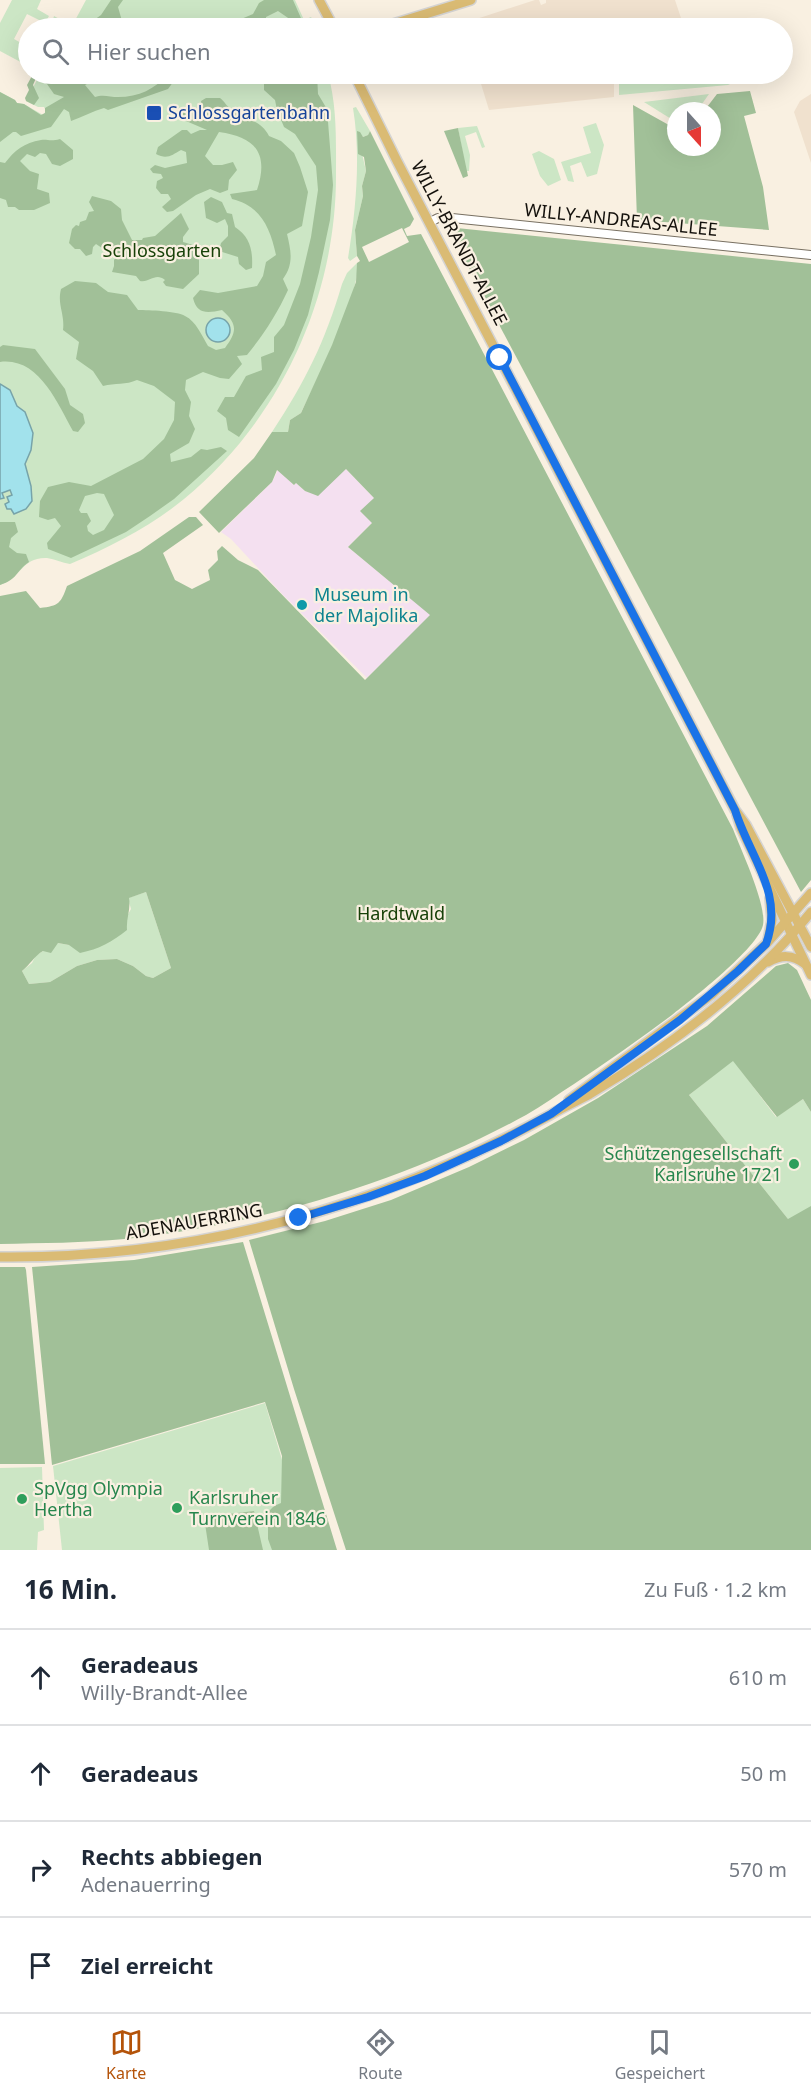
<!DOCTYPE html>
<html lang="de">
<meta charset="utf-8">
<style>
body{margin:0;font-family:"Noto Sans",sans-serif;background:#f2f2f3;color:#1f2937}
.compass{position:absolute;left:667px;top:102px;width:54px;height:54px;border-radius:50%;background:#fff;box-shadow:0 6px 24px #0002;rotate:159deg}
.stop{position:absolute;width:18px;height:18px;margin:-14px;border:4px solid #1a73e8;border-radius:50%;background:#fff}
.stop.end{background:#1a73e8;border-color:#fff;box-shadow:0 2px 6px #0008}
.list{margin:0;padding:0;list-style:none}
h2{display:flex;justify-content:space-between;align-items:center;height:78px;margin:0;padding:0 24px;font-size:26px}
h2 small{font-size:20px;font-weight:400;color:#747a83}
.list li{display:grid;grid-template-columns:39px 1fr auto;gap:18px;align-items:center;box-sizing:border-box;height:96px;padding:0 24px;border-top:2px solid #e0e1e3}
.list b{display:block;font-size:22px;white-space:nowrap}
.list p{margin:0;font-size:20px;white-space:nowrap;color:#747a83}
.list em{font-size:20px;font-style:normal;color:#747a83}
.icon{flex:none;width:33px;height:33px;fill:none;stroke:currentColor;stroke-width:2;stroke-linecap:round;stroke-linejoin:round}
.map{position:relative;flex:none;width:811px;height:1550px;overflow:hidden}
.search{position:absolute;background:#fff;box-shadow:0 6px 24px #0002;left:18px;right:18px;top:18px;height:66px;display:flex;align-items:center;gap:15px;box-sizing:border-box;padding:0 21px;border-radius:33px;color:#747a83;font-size:22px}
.sheet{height:462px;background:#fff}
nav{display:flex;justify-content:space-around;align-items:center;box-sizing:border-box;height:84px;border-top:2px solid #e0e1e3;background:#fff;font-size:16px;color:#747a83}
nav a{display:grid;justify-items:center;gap:3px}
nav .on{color:#b45309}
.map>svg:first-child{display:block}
.industrial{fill:#f4e0f0}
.education{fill:#f0e1ce}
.green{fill:#cce6c5}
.forest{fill:#a1c098;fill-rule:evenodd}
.water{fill:#a2e2ec;stroke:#77a3a9;stroke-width:1.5}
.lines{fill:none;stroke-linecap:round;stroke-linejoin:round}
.minor-casing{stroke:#787062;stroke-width:10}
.major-casing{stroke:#d5d4d3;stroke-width:12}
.minor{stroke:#fff;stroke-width:8}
.major{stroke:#dabb74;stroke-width:9}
.route{stroke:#1a73e8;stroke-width:8}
.transit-dot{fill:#1a4fb4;stroke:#f9f0e1;stroke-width:2}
.culture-dot{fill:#0f9aa8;stroke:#f9f0e1;stroke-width:2}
.leisure-dot{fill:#2e9e5b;stroke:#f9f0e1;stroke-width:2}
.labels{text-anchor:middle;stroke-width:4.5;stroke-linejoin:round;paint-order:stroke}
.transit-label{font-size:18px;fill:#164399;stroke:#f9f0e1;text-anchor:start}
.street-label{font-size:18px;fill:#14110c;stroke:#f9f0e1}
.park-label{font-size:18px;fill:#174108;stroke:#f9f0e1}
.culture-label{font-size:18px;fill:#0d838f;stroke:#f9f0e1;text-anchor:start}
.leisure-label{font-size:18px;fill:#27864d;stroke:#f9f0e1;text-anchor:start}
</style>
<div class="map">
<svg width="811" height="1550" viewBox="0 0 811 1550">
<rect width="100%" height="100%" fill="#f9f0e1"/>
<polygon class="industrial" points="346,469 374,498 372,523 348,547 431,615 367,678 283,595 231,539 221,532 272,482 278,470 294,485 296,483 305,491 316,494"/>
<g class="education">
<polygon points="535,0 539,0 541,5 546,3 546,0 675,0 683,24 641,28 463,28 461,24"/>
<polygon points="478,74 614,74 614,97 489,110"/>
<polygon points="811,94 811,163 794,112 800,101"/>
</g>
<g class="green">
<polygon points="12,0 41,0 37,9 49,16 45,23 27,14 14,39 28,47 28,66 0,51 0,23"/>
<polygon points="86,0 295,0 304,20 311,17 317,28 54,28 51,27 54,16 72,26"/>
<path d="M40,74H328C337,106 336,139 336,173C337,297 280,420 184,499C150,527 110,547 70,564C62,563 55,559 47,558C21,557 22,578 0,585V92L15,100L17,103L24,104L43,115L46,111L44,107H38L26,101Z"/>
<polygon points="619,74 684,74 678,76 689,74 730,74 732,83 728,85 619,95"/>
<polygon points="709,94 697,111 676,111 676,122 644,102"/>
<path d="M356,107L370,131L368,135L363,137L357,132L366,171L362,186L363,196L355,230L357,256L350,261L348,258C356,210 361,156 353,108Z"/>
<polygon points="596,123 604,145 597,174 587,177 581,162 570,166 574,182 568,181 561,162 591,153 583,127"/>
<polygon points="477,126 485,147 482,148 476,132 465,136 470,155 469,171 466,171 458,128"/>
<polygon points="539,151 554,159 561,180 548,186 540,176 532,154"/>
<path d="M357,263C363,288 314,386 301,413L290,420L288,432H272C305,382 325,342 342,284L347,273Z"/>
<polygon points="146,892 171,968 153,978 146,976 133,966 117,959 97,960 77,966 50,982 29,984 22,971 32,963 36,955 58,943 69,945 126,918 131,909 128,898"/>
<polygon points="733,1060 776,1117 803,1099 811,1112 811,1248 689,1095"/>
<polygon points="265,1403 309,1550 62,1550 53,1466"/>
<polygon points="42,1467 44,1530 38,1532 37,1550 0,1550 0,1468"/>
</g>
<g class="forest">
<polygon points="111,0 123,0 118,7 124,28 83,28 101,15"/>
<polygon points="264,0 293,0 304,25 303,28 292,28 291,20 278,11 266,17 266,28 220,28 253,14 259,3"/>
<path d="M33,74L39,76L40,74H98V78L85,85L95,97C103,94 110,97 118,97C139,97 155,89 168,74H179L168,89L108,110L104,108C93,111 82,117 71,121L69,112L64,109L51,127L21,136L16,132H13L0,142V92L15,100L17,103L24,104L41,115L45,113V108L64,97L54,94L47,84L36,78L33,85L39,98L34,105L26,101L25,98L29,90L27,85Z"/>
<polygon points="268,74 317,74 318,94 327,109 333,185 330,220 319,272 308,315 294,350 276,384 239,437 228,430 226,418 217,411 225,397 234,397 246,376 262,370 261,357 274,352 274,337 284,325 300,284 311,237 318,190 316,166 295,134 284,127 277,110 275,100 264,90 264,77"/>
<polygon points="750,91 756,113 744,116 763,187 769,230 637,220 633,105 676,129 676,147 712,147 712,111 704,111 717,94"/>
<path d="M206,98H220C225,102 228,108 233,111C247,120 261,120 269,136L281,141L294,153L300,167L308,192L302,226L287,234C291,251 294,264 283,279L288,290C277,314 264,334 247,355L237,356L242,364L229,379L220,378L203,372L186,380L185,390L191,402L189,416L195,429L189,443L170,454L171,462L191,457L201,449L207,450L221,447L227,451L174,499L150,516L126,532L71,558L48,549L47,543L61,526L55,518L48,520L39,517L40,501L48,487L69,482L91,486L143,459L164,439L174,420L175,402L154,386L137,380C126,385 115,383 103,386L93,371L76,359L79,342L63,330C65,314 57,305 61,289L75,281L96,283L108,292L127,295L138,310C149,310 177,311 185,316C196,321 202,336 208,346L216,350L225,348C237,332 238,324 222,310C208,313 197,315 193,298L200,290L218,293L257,286L263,276L266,262L276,255C270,228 261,206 232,199L230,194L257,190C269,154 256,137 219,132L205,156L213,165H222L233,162L237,170L229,180L228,190L220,193L210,189L196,195L173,211L167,212L162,207L171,199L168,194H161L156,188L157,181L163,178L161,174L153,173L150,169L155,165L165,168L187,163L186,152L181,150C172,155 167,160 156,154L158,147L182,130H187L191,134L200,130H207L186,121L177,111L202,108L201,101ZM97,493L104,494L114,515L104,530L93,535L88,531L87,526L91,521L87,513H81L79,510L85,496Z"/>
<polygon points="458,128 468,176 463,178 444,131"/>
<path d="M357,131L360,132L363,137L368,135L370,131L414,219L410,226L404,229L407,236L421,234L733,829C741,850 767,905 763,925C758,948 692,999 672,1015C640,1039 607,1062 574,1084C558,1094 542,1106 526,1115C406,1181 260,1225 125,1239C83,1243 42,1243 0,1244V596L26,591L40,608C59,606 61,603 67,586L140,551L189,517H196L203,525L163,553L175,580L192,589L210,580L208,570L218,560L217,551L222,546L238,560L258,570L365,680L430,615L348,547L372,523L360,511L374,498L346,469L318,496L305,491L296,483L294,485L277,470L272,482L219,533L199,512L254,458L272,432H288L290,420L301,413L332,345L356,282L357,263L360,261L357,256L355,230L363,196L362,186L366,171L364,157L358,154ZM402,228L409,242L369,262L362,247ZM146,892L171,968L153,978L146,976L133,966L117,959L97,960L77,966L50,982L29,984L22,971C30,965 34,956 43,951L51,953L58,943L69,945L80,953C99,949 112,942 127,930C126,918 131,910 129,898Z"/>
<path d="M60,139L73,150V159L60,166L52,164L46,154L40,153L35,157L27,154L20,161L30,171L39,174L37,189L49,193L50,203L34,210H19L15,207H8L6,200L0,198V162L5,163C15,150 24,143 41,140C48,139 50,142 60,139Z"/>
<path d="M92,196L111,201L121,209L122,220L132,240H142L143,238L155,236L181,213L189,229L183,237V242C193,245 198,245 203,256L199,258V274L183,289L166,286L163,282L165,280C155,272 150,283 140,281L136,276L112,272L114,266V260L116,257L112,251L108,252L96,244L93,247L92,254L86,256L80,249H75L69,243L72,229L76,225L79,226L80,222L86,220L89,212L94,211L89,202Z"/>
<path d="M211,197L222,202L227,213L232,214L235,227C250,237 253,250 252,268L246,270L239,264L238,257L219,251L221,243L228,236V226L225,219L217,223L206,218L204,202Z"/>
<polygon points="447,227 811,264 811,880 801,892"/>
<path d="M3,345L35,349L65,389L70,405L83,414L85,423L78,432L73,431C57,403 39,357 0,362V347Z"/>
<path d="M0,522H15L18,532L11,538L9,547L17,553L26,554L29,562C15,572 18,579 0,585Z"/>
<polygon points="788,963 797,970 811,1000 811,1112 803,1099 777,1117 733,1061 689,1095 788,1219 811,1206 811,1550 346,1550 294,1389 249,1240 325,1221 391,1200 469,1167 524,1140 598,1098 707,1026 776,966"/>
<polygon points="243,1242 337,1550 272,1550 268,1539 268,1512 274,1506 281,1503 282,1456 265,1402 52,1465 32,1267 134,1260"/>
<polygon points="0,1267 25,1267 26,1270 45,1464 0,1464"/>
<polygon points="254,1511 263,1550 209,1550 204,1517"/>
</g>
<g class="water">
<circle cx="218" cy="330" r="12"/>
<polygon points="0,384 10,390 17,406 25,412 33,433 31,450 25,464 31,486 32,501 26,509 14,514 11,509 7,509 5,504 9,502 7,497 12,495 10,490 2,493 4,498 0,499"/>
</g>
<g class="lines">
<defs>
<polyline id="minor" points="430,222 438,218 452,218 811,255"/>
<g id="major">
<polyline points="319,0 334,28"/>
<polyline points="380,28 471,0"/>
<polyline points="354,74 397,161 735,810 746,825 811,947"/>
<polyline points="737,815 741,828 811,975"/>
<polyline points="768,940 772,920 770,898"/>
<path d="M768,962C781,955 792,954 805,964"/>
<polyline points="569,1100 711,995 767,943 811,893"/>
<path d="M0,1257C197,1259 378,1208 550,1115C563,1107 577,1101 590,1094C671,1046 752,985 811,912"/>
</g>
</defs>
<use href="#minor" class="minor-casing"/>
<use href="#major" class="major-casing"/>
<use href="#minor" class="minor"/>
<use href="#major" class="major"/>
</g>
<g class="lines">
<path class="route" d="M299,1218L368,1197L425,1176L501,1141L551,1114L680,1020L738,971L766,944C785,893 749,856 735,810L500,358"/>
</g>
<rect class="transit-dot" x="146" y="105" width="16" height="16" rx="3"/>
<circle class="culture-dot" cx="302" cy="605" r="6"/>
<g class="leisure-dot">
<circle cx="794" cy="1164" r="6"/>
<circle cx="22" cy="1499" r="6"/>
<circle cx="177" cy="1508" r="6"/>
</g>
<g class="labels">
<g class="transit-label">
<text x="168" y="119">Schlossgartenbahn</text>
</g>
<g class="street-label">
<text transform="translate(621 220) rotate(6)" y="6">WILLY-ANDREAS-ALLEE</text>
<text transform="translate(459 243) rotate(62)" y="6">WILLY-BRANDT-ALLEE</text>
<text transform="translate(194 1222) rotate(-10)" y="6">ADENAUERRING</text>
</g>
<g class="park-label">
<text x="162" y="257">Schlossgarten</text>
<text x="401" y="920">Hardtwald</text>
</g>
<g class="culture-label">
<text x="314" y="601">Museum in<tspan x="314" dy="21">der Majolika</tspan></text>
</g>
<g class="leisure-label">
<text x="782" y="1160" text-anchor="end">Schützengesellschaft<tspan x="782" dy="21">Karlsruhe 1721</tspan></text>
<text x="34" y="1495">SpVgg Olympia<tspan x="34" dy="21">Hertha</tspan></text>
<text x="189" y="1504">Karlsruher<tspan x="189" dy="21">Turnverein 1846</tspan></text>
</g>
</g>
</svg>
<svg class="compass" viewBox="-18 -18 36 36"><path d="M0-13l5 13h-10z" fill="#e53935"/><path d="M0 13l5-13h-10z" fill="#747a83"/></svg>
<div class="stop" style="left:500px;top:358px"></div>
<div class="stop end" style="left:299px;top:1218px"></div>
<div class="search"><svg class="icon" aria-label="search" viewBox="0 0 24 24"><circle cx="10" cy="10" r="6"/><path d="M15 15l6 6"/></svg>Hier suchen</div>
</div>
<section class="sheet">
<h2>16 Min.<small>Zu Fuß · 1.2 km</small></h2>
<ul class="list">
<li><svg class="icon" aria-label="ahead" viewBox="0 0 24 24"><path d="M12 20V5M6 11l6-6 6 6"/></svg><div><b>Geradeaus</b><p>Willy-Brandt-Allee</p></div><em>610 m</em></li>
<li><svg class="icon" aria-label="ahead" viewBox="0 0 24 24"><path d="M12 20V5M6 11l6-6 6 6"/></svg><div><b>Geradeaus</b></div><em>50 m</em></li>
<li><svg class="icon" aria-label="right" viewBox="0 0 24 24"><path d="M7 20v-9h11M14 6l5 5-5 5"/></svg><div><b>Rechts abbiegen</b><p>Adenauerring</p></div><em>570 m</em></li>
<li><svg class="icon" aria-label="arrive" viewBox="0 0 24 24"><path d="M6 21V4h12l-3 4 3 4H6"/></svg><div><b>Ziel erreicht</b></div></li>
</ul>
</section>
<nav>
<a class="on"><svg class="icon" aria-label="map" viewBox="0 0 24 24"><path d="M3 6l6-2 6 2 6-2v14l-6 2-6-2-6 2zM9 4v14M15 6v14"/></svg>Karte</a>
<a><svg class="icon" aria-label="directions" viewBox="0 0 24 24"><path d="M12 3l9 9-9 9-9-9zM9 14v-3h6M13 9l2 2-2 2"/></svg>Route</a>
<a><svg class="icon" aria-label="saved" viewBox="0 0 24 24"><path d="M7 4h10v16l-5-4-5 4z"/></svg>Gespeichert</a>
</nav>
